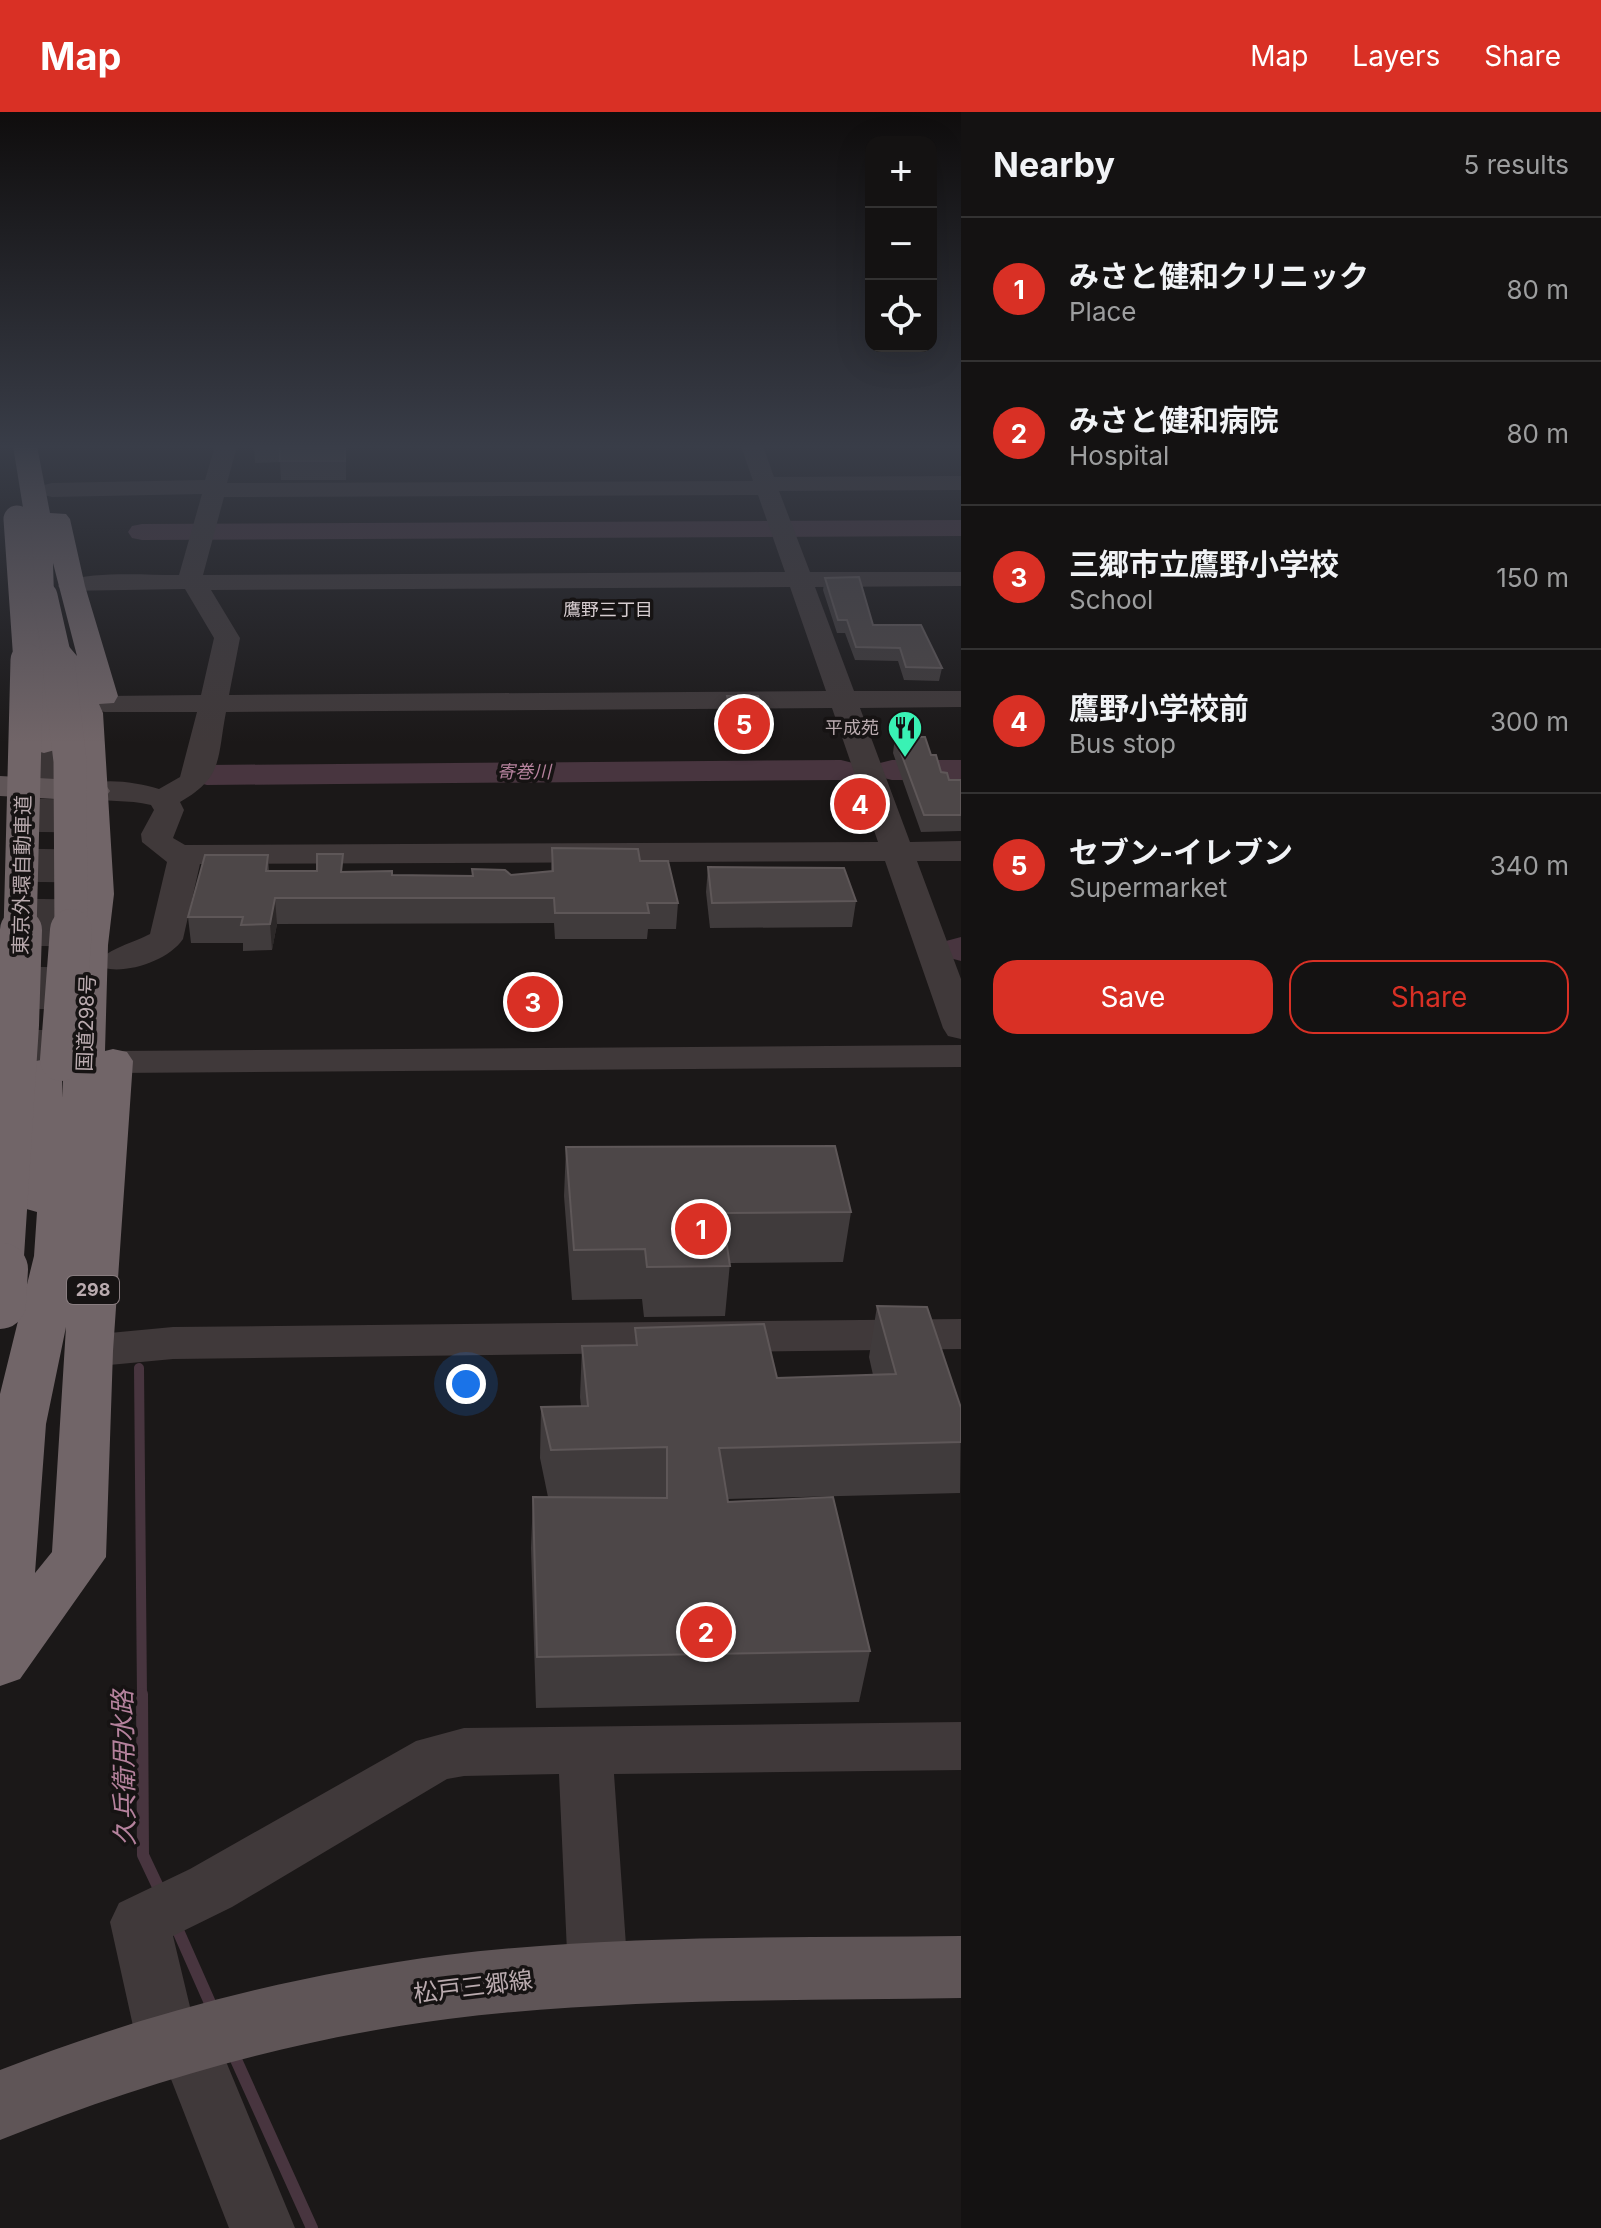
<!DOCTYPE html>
<meta charset="utf-8">
<style>
body{margin:0;font-family:Inter,"Noto Sans JP",sans-serif;background:#1d1b1b;color:#f1f3f6}
.controls{position:absolute;right:24px;top:24px;display:grid;overflow:hidden;border-radius:16px;box-shadow:0 8px 32px #0002}
.controls button{width:72px;height:72px;display:grid;place-items:center;padding:0;border:0;border-bottom:2px solid #333232;background:#141212;color:#f1f3f6;font:40px sans-serif}
.you{position:absolute;left:466px;top:1272px;width:28px;height:28px;margin:-20px;border:6px solid #fff;border-radius:50%;background:#1a73e8;box-shadow:0 0 0 12px #1a73e833}
.badge{display:grid;place-items:center;width:52px;height:52px;border-radius:50%;background:#d93025;color:#fff;font-size:26px;font-weight:700}
.pin{position:absolute;translate:-50% -50%;border:4px solid #fff;box-shadow:0 2px 8px #0006}
.list{margin:0;padding:0;list-style:none}
h2{display:flex;justify-content:space-between;align-items:center;height:104px;margin:0;padding:0 32px;font-size:34px}
h2 small{font-size:26px;font-weight:400;color:#9d9e9f}
.list li{display:grid;grid-template-columns:52px 1fr auto;gap:24px;align-items:center;box-sizing:border-box;height:144px;padding:0 32px;border-top:2px solid #333232}
.list b{display:block;font-size:30px;white-space:nowrap}
.list p{margin:0;font-size:26px;white-space:nowrap;color:#9d9e9f}
.list em{font-size:26px;font-style:normal;color:#9d9e9f}
.actions{display:flex;gap:16px;padding:24px 32px}
.actions a{flex:1;padding:18px 0;border:2px solid #d93025;border-radius:24px;text-align:center;font-size:28px;color:#d93025}
.actions .main{background:#d93025;color:#fff}
.icon{flex:none;width:44px;height:44px;fill:none;stroke:currentColor;stroke-width:2;stroke-linecap:round;stroke-linejoin:round}
.map{position:relative;flex:none;width:961px;height:2116px;overflow:hidden}
header{display:flex;align-items:center;gap:48px;box-sizing:border-box;height:112px;padding:0 40px;background:#d93025;color:#fff}
header strong{font-size:38px}
nav{display:flex;gap:44px;margin-inline-start:auto;font-size:28px}
main{display:flex}
aside{flex:1;background:#141212}
.map>svg:first-child{display:block}
.lines{fill:none;stroke-linecap:round;stroke-linejoin:round}
.stream-far1{stroke:#48353f;stroke-width:10}
.stream{stroke:#48353f;stroke-width:12}
.river{fill:#48353f;fill-rule:evenodd}
.highway-tunnel-far1{stroke:#3b3536;stroke-width:33;stroke-dasharray:33 17;stroke-linecap:butt}
.highway-tunnel{stroke:#3b3536;stroke-width:42;stroke-dasharray:42 21;stroke-linecap:butt}
.minor{fill:#40393a;fill-rule:evenodd}
.major{fill:#5f5557;fill-rule:evenodd}
.highway{fill:#716568;fill-rule:evenodd}
.highway-bridge-far3{stroke:#716568;stroke-width:27}
.highway-bridge-far2{stroke:#716568;stroke-width:33}
.highway-bridge-far1{stroke:#716568;stroke-width:42}
.highway-bridge{stroke:#716568;stroke-width:52}
.wall{fill:#403b3c}
.shaded-wall{fill:#2c2828}
.building{fill:#4d4748;stroke:#5e5758;stroke-width:2}
.labels{text-anchor:middle;stroke-width:7;stroke-linejoin:round;paint-order:stroke}
.far-neighbourhood-label{font-size:18px;fill:#d6cccf;stroke:#161313}
.far-poi-label{font-size:18px;fill:#baabaf;stroke:#161313;text-anchor:end}
.far-water-label{font-size:18px;font-style:italic;fill:#b5829d;stroke:#161313}
.shield{fill:#161313;stroke:#897d80;stroke-width:2}
.shield-label{font-size:18px;font-weight:bold;fill:#baabaf}
.street-label{font-size:20px;fill:#baabaf;stroke:#161313}
.near-street-label{font-size:24px;fill:#baabaf;stroke:#161313}
.near-water-label{font-size:26px;font-style:italic;fill:#b5829d;stroke:#161313}
</style>
<header>
<strong>Map</strong>
<nav><a>Map</a><a>Layers</a><a>Share</a></nav>
</header>
<main>
<div class="map">
<svg width="961" height="2116" viewBox="0 0 961 2116">
<rect width="100%" height="100%" fill="#1b1818"/>
<g class="lines">
<polyline class="stream-far1" points="139,1256 142,1584"/>
<g class="stream">
<polyline points="142,1582 143,1743 160,1779"/>
<polyline points="176,1814 214,1900"/>
<polyline points="233,1941 312,2116"/>
</g>
<g class="river">
<polygon points="961,408 961,424 142,428 132,426 128,420 132,414 142,412"/>
<polygon points="841,648 853,651 858,658 853,665 841,668 207,673 195,670 190,663 195,656 207,653"/>
<polygon points="892,648 961,648 961,668 892,668 880,665 875,658 880,651"/>
<polygon points="961,825 961,849 946,845 940,837 946,829"/>
</g>
<polyline class="highway-tunnel-far1" points="42,820 44,631"/>
<polyline class="highway-tunnel" points="41,960 42,818"/>
<g class="minor">
<path d="M215,334H237L227,371L753,369L741,334H763L774,365L961,364V378L779,379L810,460H961V474L815,475L854,579H961V595L860,596L910,730L961,729V749H917L961,867V927L948,924L943,916L885,749L200,752L183,827C169,848 128,862 104,856L99,849C106,838 137,829 150,822L167,750L142,730L141,722L154,698L151,693C128,687 105,691 82,685L78,679L82,673C108,666 134,670 159,677L180,665L197,600H105L95,598L91,592L95,586L105,584L201,583L214,526L185,477L62,479L58,474L62,469C100,459 140,463 179,463L202,382L52,385L44,383L41,378L44,373L52,371L205,368ZM758,383L785,460L203,463L224,385ZM790,475L826,579L229,583L240,526L211,478ZM832,596L878,730L185,733L173,726L184,698L180,690C224,665 217,646 226,600Z"/>
<polygon points="961,933 961,955 113,961 100,958 94,950 100,942 113,939"/>
<polygon points="961,1207 961,1237 173,1247 88,1255 72,1250 66,1239 72,1228 88,1223 173,1215"/>
<polygon points="961,1610 961,1658 614,1662 628,1862 619,1882 598,1891 577,1882 568,1862 559,1662 464,1664 447,1667 232,1795 173,1824 191,1899 208,1906 295,2116 229,2116 169,1962 146,1954 137,1932 110,1810 119,1791 190,1757 416,1629 464,1616"/>
</g>
<g class="major">
<polygon points="0,664 93,669 105,672 110,679 105,686 93,689 0,684"/>
<path d="M961,1824V1886C790,1889 618,1886 448,1907C293,1927 144,1970 0,2028V1958C144,1902 292,1863 446,1843C616,1822 789,1826 961,1824Z"/>
</g>
<path class="highway" d="M13,334H37L50,401L66,402L70,407L85,474L118,584L114,591L99,592L103,601L114,782L108,833L105,939L113,937L127,940L133,949L113,1239L106,1445L20,1567L0,1574V1282L34,1144L37,1100L23,1096L17,1086L20,960L26,951L41,948L56,951L62,960V986L70,833L78,782L71,601L57,559L60,631L55,638L44,641L33,638L28,631L25,408ZM53,451L77,544L55,518ZM66,1215L52,1440L35,1461L46,1312Z"/>
<g class="highway-bridge-far3">
<polyline points="17,407 27,550"/>
<polyline points="44,484 59,550"/>
</g>
<g class="highway-bridge-far2">
<polyline points="58,548 70,649 71,820"/>
<polyline points="20,820 27,548"/>
</g>
<g class="highway-bridge-far1">
<polyline points="61,948 71,818"/>
<polyline points="2,1159 18,913 21,818"/>
</g>
<polyline class="highway-bridge" points="0,1191 2,1157"/>
</g>
<g class="wall">
<polygon points="254,334 346,334 346,368 281,368 280,350 255,351"/>
<polygon points="825,466 873,513 942,556 939,569 904,568 898,549 855,548 845,521 837,521 823,478"/>
<polygon points="727,584 764,609 762,625 731,625 726,600"/>
<polygon points="895,625 931,643 941,660 949,668 961,668 961,719 921,720 893,641"/>
<polygon points="552,736 640,749 678,791 676,817 648,817 647,827 555,827 554,811 277,812 272,838 243,839 243,831 191,831 188,805 268,743 269,759 344,760 392,763 511,763 551,759"/>
<polygon points="708,755 856,789 852,815 710,816 706,780"/>
<polygon points="566,1035 851,1100 843,1150 730,1151 725,1204 644,1205 642,1187 572,1188 564,1084"/>
<polygon points="877,1194 961,1296 960,1381 728,1387 728,1390 870,1539 859,1590 536,1596 531,1436 533,1385 548,1385 540,1346 541,1295 581,1294 580,1285 582,1234 634,1233 635,1216 777,1266 873,1263 869,1245"/>
</g>
<polygon class="shaded-wall" points="275,786 277,812 272,838 270,812"/>
<g class="building">
<rect x="280" y="334" width="65" height="15"/>
<polygon points="859,465 873,513 921,513 942,556 906,555 900,536 856,535 847,508 838,508 825,466"/>
<polygon points="727,584 758,584 764,609 733,609"/>
<polygon points="895,625 925,625 931,643 936,643 941,660 947,661 949,668 961,668 961,703 924,703"/>
<polygon points="552,736 638,737 640,749 668,749 678,791 647,791 649,801 555,801 554,786 275,786 270,812 241,813 243,805 188,805 205,743 268,743 266,759 317,759 317,742 343,742 341,760 392,759 392,763 473,764 472,757 505,758 511,763 553,759"/>
<polygon points="708,755 844,756 856,789 712,791"/>
<polygon points="835,1034 851,1100 722,1101 730,1154 647,1155 645,1137 574,1138 566,1035"/>
<polygon points="877,1194 927,1195 961,1296 961,1330 719,1336 728,1390 833,1385 870,1539 537,1545 533,1385 667,1386 667,1335 551,1338 541,1295 588,1294 582,1234 637,1233 635,1216 764,1212 777,1266 896,1262"/>
</g>
<linearGradient id="sky" x2="0" y2="1"><stop stop-color="#0f0d0d"/><stop offset="0.53" stop-color="#393d48"/><stop offset="1" stop-color="#393d48" stop-opacity="0"/></linearGradient>
<rect width="961" height="631" fill="url(#sky)"/>
<defs>
<symbol id="restaurant-pin" viewBox="-11 -11 22 30"><path d="M0 17L-7.5 6A9.5 9.5 0 1 1 7.5 6Z" fill="#39f2b4" stroke="#161313"/><path d="M-5-6h1v4h1v-4h1v4h1v-4h1v5L-1.5 .5V6h-2V.5L-5-1ZM5-6V6H3V1.5H1.5Q1.5-4 5-6Z" fill="#111"/></symbol>
</defs>
<g fill-rule="evenodd">
<use href="#restaurant-pin" x="885" y="596" width="40" height="54"/>
</g>
<g class="labels">
<g class="far-neighbourhood-label">
<text x="608" y="504">鷹野三丁目</text>
</g>
<g class="far-poi-label">
<text x="879" y="622">平成苑</text>
</g>
<g class="far-water-label">
<text x="524" y="666">寄巻川</text>
</g>
<rect class="shield" x="67" y="1164" width="52" height="28" rx="6"/>
<g class="shield-label">
<text x="93" y="1184">298</text>
</g>
<g class="street-label">
<text transform="translate(22 763) rotate(-89)" y="7">東京外環自動車道</text>
<text transform="translate(86 911) rotate(-88)" y="7">国道298号</text>
</g>
<g class="near-street-label">
<text transform="translate(473 1875) rotate(-7)" y="8">松戸三郷線</text>
</g>
<g class="near-water-label">
<text transform="translate(124 1656) rotate(-91)" y="9">久兵衛用水路</text>
</g>
</g>
</svg>
<div class="controls">
<button>+</button>
<button>−</button>
<button><svg class="icon" aria-label="locate" viewBox="0 0 24 24"><circle cx="12" cy="12" r="6"/><path d="M12 2v4M12 18v4M2 12h4M18 12h4"/></svg></button>
</div>
<div class="you"></div>
<div class="pin badge" style="left:701px;top:1117px">1</div>
<div class="pin badge" style="left:706px;top:1520px">2</div>
<div class="pin badge" style="left:533px;top:890px">3</div>
<div class="pin badge" style="left:860px;top:692px">4</div>
<div class="pin badge" style="left:744px;top:612px">5</div>
</div>
<aside>
<h2>Nearby<small>5 results</small></h2>
<ul class="list">
<li><span class="badge">1</span><div><b>みさと健和クリニック</b><p>Place</p></div><em>80 m</em></li>
<li><span class="badge">2</span><div><b>みさと健和病院</b><p>Hospital</p></div><em>80 m</em></li>
<li><span class="badge">3</span><div><b>三郷市立鷹野小学校</b><p>School</p></div><em>150 m</em></li>
<li><span class="badge">4</span><div><b>鷹野小学校前</b><p>Bus stop</p></div><em>300 m</em></li>
<li><span class="badge">5</span><div><b>セブン-イレブン</b><p>Supermarket</p></div><em>340 m</em></li>
</ul>
<div class="actions"><a class="main">Save</a><a>Share</a></div>
</aside>
</main>
